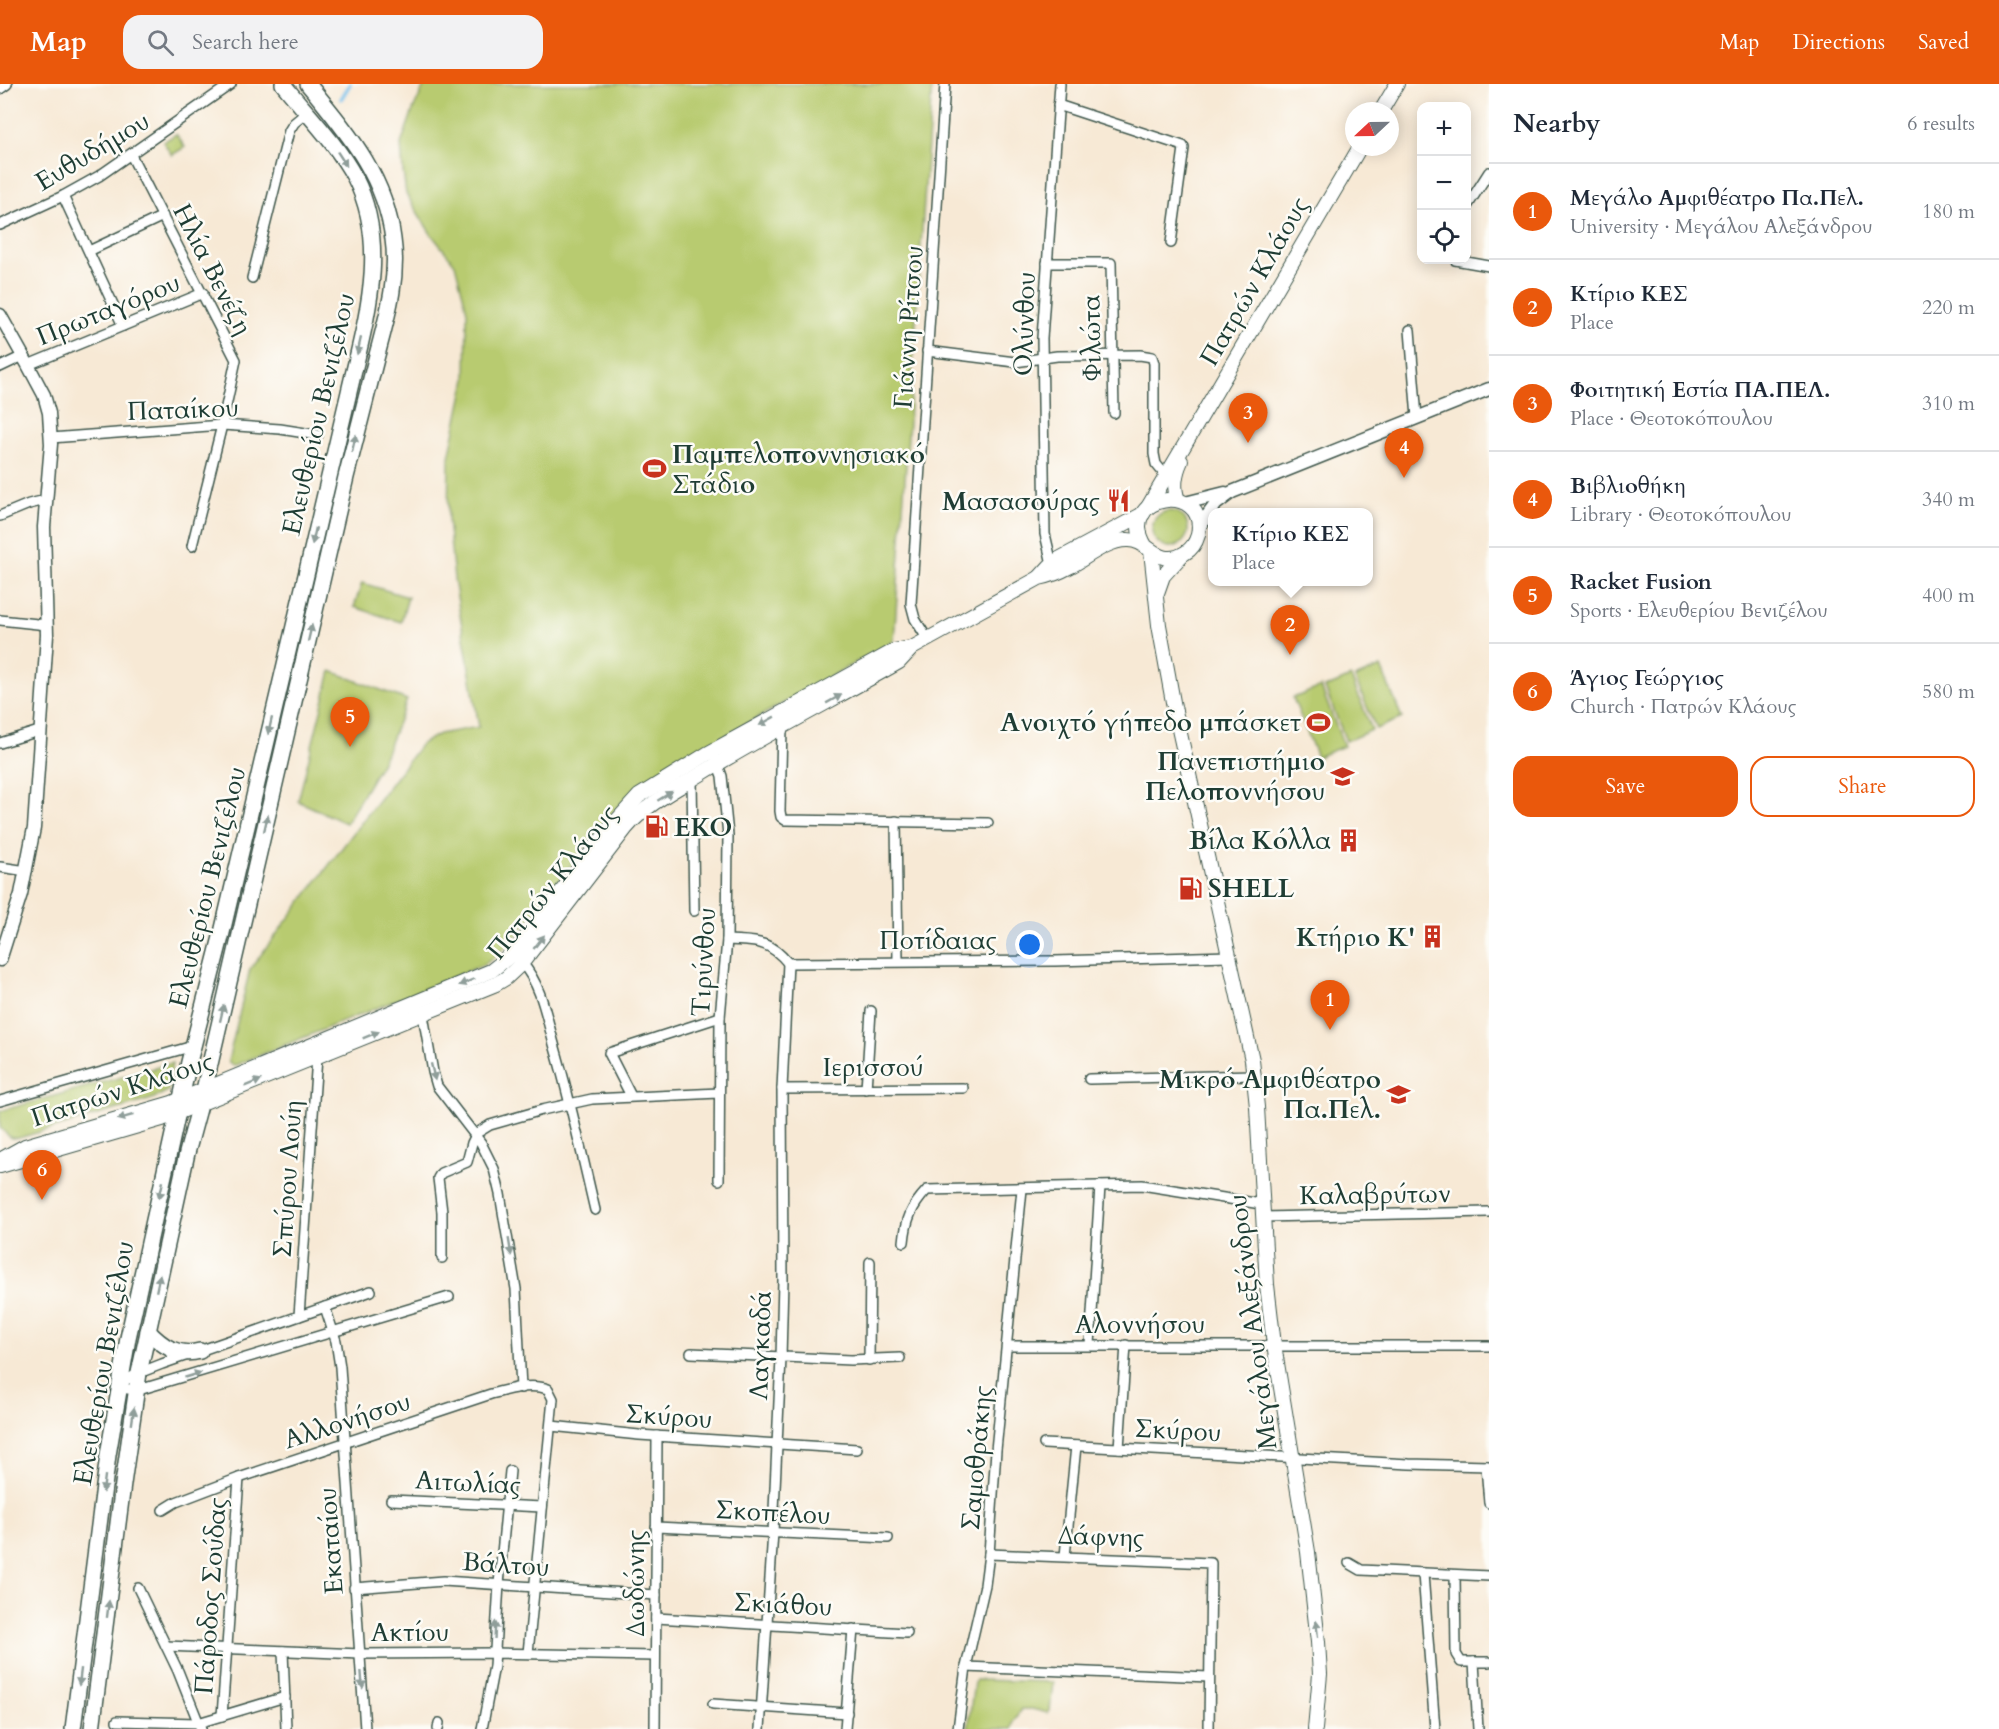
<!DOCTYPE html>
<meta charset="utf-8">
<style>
body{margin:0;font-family:Cardo,serif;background:#f2f2f3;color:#1f2937}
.controls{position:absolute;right:18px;top:18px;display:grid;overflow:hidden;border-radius:12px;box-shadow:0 3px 15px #0003}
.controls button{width:54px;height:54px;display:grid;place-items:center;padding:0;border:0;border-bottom:2px solid #e0e1e3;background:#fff;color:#1f2937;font:30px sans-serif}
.compass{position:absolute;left:1345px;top:18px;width:54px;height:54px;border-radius:50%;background:#fff;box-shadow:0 3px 15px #0003;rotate:248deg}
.you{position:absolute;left:1030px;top:861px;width:21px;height:21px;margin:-15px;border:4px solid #fff;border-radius:50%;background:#1a73e8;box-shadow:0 0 0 9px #1a73e833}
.badge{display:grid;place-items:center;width:39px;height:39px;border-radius:50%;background:#ea580c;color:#fff;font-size:20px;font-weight:700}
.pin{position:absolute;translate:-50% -50px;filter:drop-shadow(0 2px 3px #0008)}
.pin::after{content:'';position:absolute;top:32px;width:21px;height:18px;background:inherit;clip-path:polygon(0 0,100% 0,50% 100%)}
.popup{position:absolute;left:1208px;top:424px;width:165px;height:78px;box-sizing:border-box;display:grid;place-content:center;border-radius:12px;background:#fff;filter:drop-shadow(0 2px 4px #0005);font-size:20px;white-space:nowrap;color:#747a83}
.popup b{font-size:22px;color:#1f2937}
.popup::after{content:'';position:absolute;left:50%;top:100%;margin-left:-12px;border:12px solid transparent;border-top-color:#fff}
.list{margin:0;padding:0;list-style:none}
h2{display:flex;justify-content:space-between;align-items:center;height:78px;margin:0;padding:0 24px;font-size:26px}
h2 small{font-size:20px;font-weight:400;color:#747a83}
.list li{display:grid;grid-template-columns:39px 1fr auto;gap:18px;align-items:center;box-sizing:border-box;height:96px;padding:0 24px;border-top:2px solid #e0e1e3}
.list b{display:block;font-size:22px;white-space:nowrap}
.list p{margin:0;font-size:20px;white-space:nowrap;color:#747a83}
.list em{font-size:20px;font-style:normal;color:#747a83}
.actions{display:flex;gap:12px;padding:18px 24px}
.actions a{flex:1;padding:14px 0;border:2px solid #ea580c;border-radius:18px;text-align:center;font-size:21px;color:#ea580c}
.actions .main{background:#ea580c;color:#fff}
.icon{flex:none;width:33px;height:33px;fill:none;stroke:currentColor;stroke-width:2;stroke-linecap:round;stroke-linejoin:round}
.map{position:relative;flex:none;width:1489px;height:1645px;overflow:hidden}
header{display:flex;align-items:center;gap:36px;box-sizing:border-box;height:84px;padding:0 30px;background:#ea580c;color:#fff}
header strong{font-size:28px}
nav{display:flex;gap:33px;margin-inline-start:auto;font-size:21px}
.search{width:420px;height:54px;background:#f2f2f3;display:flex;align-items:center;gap:15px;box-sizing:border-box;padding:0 21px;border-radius:18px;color:#747a83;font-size:22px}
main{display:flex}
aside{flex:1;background:#fff}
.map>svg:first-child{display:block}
.green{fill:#b8cb6f;stroke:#6c8452;stroke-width:1.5}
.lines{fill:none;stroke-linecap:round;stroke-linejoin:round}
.stream{stroke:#6ebce8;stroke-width:4}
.minor-casing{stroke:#3f574c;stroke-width:12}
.tertiary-casing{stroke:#3f574c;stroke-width:15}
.secondary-casing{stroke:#3f574c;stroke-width:16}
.primary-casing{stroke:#3f574c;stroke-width:18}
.minor{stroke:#fff;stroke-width:9}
.tertiary{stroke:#fff;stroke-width:12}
.secondary{stroke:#fff;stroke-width:14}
.primary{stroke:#fff;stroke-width:15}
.oneway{fill:#8f9e9a}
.labels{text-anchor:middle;stroke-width:5;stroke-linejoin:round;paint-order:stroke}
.street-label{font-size:26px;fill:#1f3d34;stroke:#fdfcf7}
.poi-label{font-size:26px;font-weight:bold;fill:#1f3d34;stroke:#fdfcf7;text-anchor:end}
</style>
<header>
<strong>Map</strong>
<div class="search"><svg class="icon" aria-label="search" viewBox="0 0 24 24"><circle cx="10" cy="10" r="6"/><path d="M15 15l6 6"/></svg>Search here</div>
<nav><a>Map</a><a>Directions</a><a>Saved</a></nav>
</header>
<main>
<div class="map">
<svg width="1489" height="1645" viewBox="0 0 1489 1645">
<rect width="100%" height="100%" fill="#fdfcf7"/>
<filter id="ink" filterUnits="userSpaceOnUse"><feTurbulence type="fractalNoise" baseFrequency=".0167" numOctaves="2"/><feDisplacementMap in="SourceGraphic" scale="12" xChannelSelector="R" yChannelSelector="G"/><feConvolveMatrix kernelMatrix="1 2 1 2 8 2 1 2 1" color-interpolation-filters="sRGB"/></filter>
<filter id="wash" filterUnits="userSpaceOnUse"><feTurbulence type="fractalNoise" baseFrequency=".008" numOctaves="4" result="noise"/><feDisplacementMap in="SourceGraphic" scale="24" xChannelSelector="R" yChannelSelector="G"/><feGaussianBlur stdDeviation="1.35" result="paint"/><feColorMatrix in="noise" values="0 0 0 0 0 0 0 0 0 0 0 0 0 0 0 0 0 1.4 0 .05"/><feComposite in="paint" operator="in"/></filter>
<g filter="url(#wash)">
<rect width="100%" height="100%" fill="#f7e9d5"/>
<g class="green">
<polygon points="425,0 932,0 894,557 641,699 605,737 512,857 495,873 483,881 233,982 228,977 250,885 421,660 439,650 479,643 454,495 448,435 449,373 466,295 467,227 455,180 431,150 406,110 403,87 401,60 413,26"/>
<polygon points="176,50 185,63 172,71 163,58"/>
<circle cx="1170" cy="445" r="18"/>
<polygon points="362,499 408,513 401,538 354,523"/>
<polygon points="1381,583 1402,634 1376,645 1355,594"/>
<polygon points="331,587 407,616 383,676 346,739 298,717"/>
<polygon points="1351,593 1372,646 1346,657 1325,604"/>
<polygon points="1321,603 1344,662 1317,673 1293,614"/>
<polygon points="172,979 168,1007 152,1015 19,1054 11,1054 0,1044 0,1027"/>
<polygon points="976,1596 1053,1598 1050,1627 1048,1629 1032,1625 1021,1625 1013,1638 1012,1645 968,1645 974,1598"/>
</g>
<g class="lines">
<g class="stream">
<polyline points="341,15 350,0"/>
<polyline points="325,37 326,36"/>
</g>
</g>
</g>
<g filter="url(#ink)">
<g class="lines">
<defs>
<g id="minor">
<polyline points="0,5 7,0"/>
<polyline points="1058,21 1183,62 1184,64 1171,159"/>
<polyline points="131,71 236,276 222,341 192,462"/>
<polyline points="63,112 123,242"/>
<polyline points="1466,124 1489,88"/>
<polyline points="0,141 63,112 99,92 231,0"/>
<polyline points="89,167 163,132"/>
<polyline points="1455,176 1489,182"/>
<polyline points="1047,179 1111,179 1114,329"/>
<polyline points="252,194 289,47 294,39 306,29"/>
<polyline points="1410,246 1417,334"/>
<polyline points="927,267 1015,278 1057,272 1140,271 1152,273 1154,279 1154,370 1156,380 1166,392"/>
<polyline points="28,281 203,209"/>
<polyline points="0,283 23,272"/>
<polyline points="51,354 222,341 280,345 318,351"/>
<polyline points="0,432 29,420 46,416"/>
<polyline points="1052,480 1045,450 1042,254 1060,0"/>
<polyline points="0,536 47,541"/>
<polyline points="928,556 915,535 911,520 945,0"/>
<polyline points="782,644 780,727 781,733 785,736 988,739"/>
<polyline points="0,659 39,647"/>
<polyline points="716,676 722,692 728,751 727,856 720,933 719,1096"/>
<polyline points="692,695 694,827"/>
<polyline points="896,737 898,877"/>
<polyline points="0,783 27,787"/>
<path d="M727,856C756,858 768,855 788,879L1055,877L1229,872"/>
<path d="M522,879C542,902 546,932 554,960C570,1015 582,1071 595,1126"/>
<polyline points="423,931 433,988 437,1002 481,1059 494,1085 500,1110 516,1205 521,1304"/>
<polyline points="1089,995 1254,991"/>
<polyline points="782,1005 963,1004"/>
<polyline points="866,1005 871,927"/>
<polyline points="631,1012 609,969 720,933"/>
<polyline points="0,1017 193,962"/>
<polyline points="1262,1133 1489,1128"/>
<path d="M904,1158C906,1136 911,1123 927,1106L1142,1101L1261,1120"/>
<polyline points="442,1174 442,1128 438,1094 441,1089 467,1078 472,1059 477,1049 490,1041 542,1026 592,1015 719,1009"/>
<polyline points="371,1207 162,1280 139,1289 119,1300 128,1305 142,1305 449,1213"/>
<polyline points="325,1223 336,1257 340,1283 365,1645"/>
<polyline points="299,1232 317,973 316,968"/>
<polyline points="1090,1261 1100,1102"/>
<polyline points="1007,1262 1489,1262"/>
<polyline points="691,1269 851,1276 900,1274"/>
<polyline points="869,1276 870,1178"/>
<polyline points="551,1342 639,1351 857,1365"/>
<polyline points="1044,1360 1409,1380 1489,1382"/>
<polyline points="1119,1364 1126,1261"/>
<polyline points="1486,1382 1489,1419"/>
<polyline points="391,1416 542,1423"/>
<path d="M163,1426L176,1418L239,1394L491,1310C509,1305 531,1299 548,1305L553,1315L528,1569"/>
<polyline points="656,1443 888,1454"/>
<polyline points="989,1470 1211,1479 1209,1645"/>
<polyline points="1065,1472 1076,1362"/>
<polyline points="1349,1479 1361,1486 1489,1492"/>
<polyline points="1423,1490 1435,1645"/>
<polyline points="1455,1491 1456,1570 1461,1578 1474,1578 1478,1645"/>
<polyline points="138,1504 178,1587 201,1645"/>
<polyline points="354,1504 443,1497 656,1511"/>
<polyline points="656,1534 907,1549"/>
<polyline points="166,1562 360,1570 494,1569 655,1572"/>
<polyline points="283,1567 286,1645"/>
<polyline points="1474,1578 1489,1578"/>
<polyline points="966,1583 1209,1593"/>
<polyline points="713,1620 847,1629"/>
<polyline points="222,1632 239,1394"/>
<polyline points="117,1637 198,1639 285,1613"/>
<polyline points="438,1645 439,1639"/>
<polyline points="482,1645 494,1582 499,1500 510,1387"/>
<polyline points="655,1645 657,1352"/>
<polyline points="760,1645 773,1448 781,1274 783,1196 782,1005 788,879"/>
<polyline points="845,1645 853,1545"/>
<polyline points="958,1645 966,1583 985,1501 989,1470 996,1366 1022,1105"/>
</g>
<g id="tertiary">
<polyline points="0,231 28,281 44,311 49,329 51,360 44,443 47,551 34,744 21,810 0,876"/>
<polyline points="1185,419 1225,409"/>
<polyline points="1199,443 1216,420 1232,408 1489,305"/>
</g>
<g id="secondary">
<polyline points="1381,27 1397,0"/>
<path d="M1178,416C1173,403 1175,390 1181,377"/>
<polyline points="1148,423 1360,63"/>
<polyline points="1151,467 1159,541 1173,618 1252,976 1257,1023 1267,1201 1274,1261 1308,1468 1318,1558 1320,1590 1315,1645"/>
<polyline points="1040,493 1050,482 1059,475 1143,430"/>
<polyline points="1157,509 1163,492 1182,471"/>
<polyline points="0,1076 25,1062 172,1019 491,887 515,868 611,743 639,712 707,670 894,567 912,564"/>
<path d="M0,1082L162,1035L496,900L506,894L522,879L626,744C647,719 677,705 704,688C768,649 834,615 899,578L912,564L1039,494C1050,492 1060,488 1069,483C1086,474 1107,456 1127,456C1150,455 1158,486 1185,469C1192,465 1196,458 1198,451C1209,396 1113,410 1146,463"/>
</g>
<g id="primary">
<path d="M148,1247C162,1262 178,1273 200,1267"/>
<path d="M73,1645L108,1371L128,1254L189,978L221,853L349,308C365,238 390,163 355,94C337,60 307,30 283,0"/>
<path d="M92,1645L123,1400L139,1289L187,1069L204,1006C251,802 299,597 346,393C356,353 366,314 376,275C386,236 399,196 393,155C385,91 347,48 308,0"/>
</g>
</defs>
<use href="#minor" class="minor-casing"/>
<use href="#tertiary" class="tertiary-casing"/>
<use href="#secondary" class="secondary-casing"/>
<use href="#primary" class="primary-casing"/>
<use href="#minor" class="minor"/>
<use href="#tertiary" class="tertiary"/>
<use href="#secondary" class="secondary"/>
<use href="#primary" class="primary"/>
</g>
<defs><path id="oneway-solid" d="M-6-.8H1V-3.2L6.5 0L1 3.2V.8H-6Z" transform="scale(1.5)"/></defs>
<g class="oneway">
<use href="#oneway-solid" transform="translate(342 75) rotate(57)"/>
<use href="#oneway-solid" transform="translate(359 262) rotate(103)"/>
<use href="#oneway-solid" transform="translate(354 359) rotate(-77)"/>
<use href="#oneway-solid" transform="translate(314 452) rotate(103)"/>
<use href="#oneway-solid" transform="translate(310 549) rotate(-77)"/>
<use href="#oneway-solid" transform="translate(834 615) rotate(-29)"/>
<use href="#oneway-solid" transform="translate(767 637) rotate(151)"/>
<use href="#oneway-solid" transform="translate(270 642) rotate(103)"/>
<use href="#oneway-solid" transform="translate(665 712) rotate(-32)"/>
<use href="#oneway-solid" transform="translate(266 739) rotate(-77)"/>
<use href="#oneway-solid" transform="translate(539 858) rotate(-52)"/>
<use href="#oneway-solid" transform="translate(467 898) rotate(157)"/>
<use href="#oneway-solid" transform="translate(222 929) rotate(-77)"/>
<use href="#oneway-solid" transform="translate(371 951) rotate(-22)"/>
<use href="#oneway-solid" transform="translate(433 988) rotate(77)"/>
<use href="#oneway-solid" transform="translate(253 999) rotate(-22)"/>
<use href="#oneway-solid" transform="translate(126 1033) rotate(164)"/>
<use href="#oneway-solid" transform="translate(161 1106) rotate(103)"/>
<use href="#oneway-solid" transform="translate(510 1163) rotate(81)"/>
<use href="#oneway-solid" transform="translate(158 1199) rotate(-78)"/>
<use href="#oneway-solid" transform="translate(193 1291) rotate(-17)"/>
<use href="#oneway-solid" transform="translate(133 1332) rotate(-82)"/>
<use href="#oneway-solid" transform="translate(104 1400) rotate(97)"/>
<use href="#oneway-solid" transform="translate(108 1525) rotate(-83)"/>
<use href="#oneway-solid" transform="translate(1317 1545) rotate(-97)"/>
<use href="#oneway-solid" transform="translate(495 1546) rotate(-87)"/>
<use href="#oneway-solid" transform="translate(80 1593) rotate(97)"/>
<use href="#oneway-solid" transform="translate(362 1596) rotate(86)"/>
</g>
</g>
<defs>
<symbol id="stadium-bare" viewBox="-9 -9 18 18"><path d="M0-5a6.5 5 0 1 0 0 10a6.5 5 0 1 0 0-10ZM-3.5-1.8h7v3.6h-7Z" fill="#c8321e" stroke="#fdfcf7" stroke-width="2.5" paint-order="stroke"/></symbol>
<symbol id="restaurant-bare" viewBox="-9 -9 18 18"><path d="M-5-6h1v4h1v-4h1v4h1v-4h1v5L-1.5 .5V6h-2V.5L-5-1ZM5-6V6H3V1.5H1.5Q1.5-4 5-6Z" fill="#c8321e" stroke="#fdfcf7" stroke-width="2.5" paint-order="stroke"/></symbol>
<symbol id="university-bare" viewBox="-9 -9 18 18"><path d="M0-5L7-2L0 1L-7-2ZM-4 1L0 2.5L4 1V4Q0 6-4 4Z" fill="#c8321e" stroke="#fdfcf7" stroke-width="2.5" paint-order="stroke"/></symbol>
<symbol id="fuel-bare" viewBox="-9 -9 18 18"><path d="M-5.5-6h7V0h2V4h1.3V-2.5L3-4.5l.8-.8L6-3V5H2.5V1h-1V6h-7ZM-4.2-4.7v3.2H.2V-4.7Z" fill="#c8321e" stroke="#fdfcf7" stroke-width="2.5" paint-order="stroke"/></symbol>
<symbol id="building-bare" viewBox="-9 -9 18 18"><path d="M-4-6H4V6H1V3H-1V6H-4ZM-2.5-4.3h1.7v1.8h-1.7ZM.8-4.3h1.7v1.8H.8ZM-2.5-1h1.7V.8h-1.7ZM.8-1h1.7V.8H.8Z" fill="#c8321e" stroke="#fdfcf7" stroke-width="2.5" paint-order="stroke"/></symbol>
</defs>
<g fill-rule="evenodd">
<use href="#stadium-bare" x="638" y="368" width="33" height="33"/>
<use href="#restaurant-bare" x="1102" y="400" width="33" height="33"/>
<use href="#stadium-bare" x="1302" y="622" width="33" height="33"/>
<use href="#university-bare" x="1326" y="676" width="33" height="33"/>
<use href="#fuel-bare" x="640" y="726" width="33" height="33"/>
<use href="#building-bare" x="1332" y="740" width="33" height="33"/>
<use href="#fuel-bare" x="1174" y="788" width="33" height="33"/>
<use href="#building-bare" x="1416" y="836" width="33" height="33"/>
<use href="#university-bare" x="1382" y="994" width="33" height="33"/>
</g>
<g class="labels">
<g class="street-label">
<text transform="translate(92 67) rotate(-31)" y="9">Ευθυδήμου</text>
<text transform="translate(213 185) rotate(63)" y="9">Ηλία Βενέζη</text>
<text transform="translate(1254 197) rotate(-60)" y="9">Πατρών Κλάους</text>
<text transform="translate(108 225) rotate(-22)" y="9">Πρωταγόρου</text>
<text transform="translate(1024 240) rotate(-88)" y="9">Ολύνθου</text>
<text transform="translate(908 243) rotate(-86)" y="9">Γιάννη Ρίτσου</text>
<text transform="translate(1091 254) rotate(-91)" y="9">Φιλώτα</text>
<text transform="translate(183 325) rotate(-2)" y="9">Παταίκου</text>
<text transform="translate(318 330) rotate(-77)" y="9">Ελευθερίου Βενιζέλου</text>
<text transform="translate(552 798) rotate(-51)" y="9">Πατρών Κλάους</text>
<text transform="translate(207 803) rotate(-76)" y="9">Ελευθερίου Βενιζέλου</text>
<text x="938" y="865">Ποτίδαιας</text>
<text transform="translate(703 878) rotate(-87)" y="9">Τιρύνθου</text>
<text x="873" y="992">Ιερισσού</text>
<text transform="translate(122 1005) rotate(-18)" y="9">Πατρών Κλάους</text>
<text transform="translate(287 1095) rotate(-86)" y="9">Σπύρου Λούη</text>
<text transform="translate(1375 1110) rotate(-1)" y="9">Καλαβρύτων</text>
<text transform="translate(1252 1238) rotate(-97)" y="9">Μεγάλου Αλεξάνδρου</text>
<text x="1140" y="1249">Αλοννήσου</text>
<text transform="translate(760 1261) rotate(-88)" y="9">Λαγκαδά</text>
<text transform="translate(103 1279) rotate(-80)" y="9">Ελευθερίου Βενιζέλου</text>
<text transform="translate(669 1332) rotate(4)" y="9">Σκύρου</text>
<text transform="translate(347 1336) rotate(-18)" y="9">Αλλονήσου</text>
<text transform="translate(1178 1346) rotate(3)" y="9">Σκύρου</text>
<text transform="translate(976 1374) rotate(-85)" y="9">Σαμοθράκης</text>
<text transform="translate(468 1398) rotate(3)" y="9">Αιτωλίας</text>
<text transform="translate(773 1428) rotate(3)" y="9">Σκοπέλου</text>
<text transform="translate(1101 1452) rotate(2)" y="9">Δάφνης</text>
<text transform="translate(330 1457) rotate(-94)" y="9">Εκαταίου</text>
<text transform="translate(506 1480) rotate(4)" y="9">Βάλτου</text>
<text transform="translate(635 1499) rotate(-90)" y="9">Δωδώνης</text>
<text transform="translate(210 1512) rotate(-86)" y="9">Πάροδος Σούδας</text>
<text transform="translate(783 1520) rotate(3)" y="9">Σκιάθου</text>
<text x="410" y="1557">Ακτίου</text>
</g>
<g class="poi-label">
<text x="672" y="379" text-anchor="start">Παμπελοποννησιακό<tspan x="672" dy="30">Στάδιο</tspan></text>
<text x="1100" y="426">Μασασούρας</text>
<text x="1301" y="647">Ανοιχτό γήπεδο μπάσκετ</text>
<text x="1325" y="686">Πανεπιστήμιο<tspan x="1325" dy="30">Πελοποννήσου</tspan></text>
<text x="674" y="752" text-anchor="start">EKO</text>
<text x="1331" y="765">Βίλα Κόλλα</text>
<text x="1208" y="813" text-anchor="start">SHELL</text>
<text x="1415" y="862">Κτήριο Κ'</text>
<text x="1381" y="1004">Μικρό Αμφιθέατρο<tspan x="1381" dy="30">Πα.Πελ.</tspan></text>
</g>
</g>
</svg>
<div class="controls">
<button>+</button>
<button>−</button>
<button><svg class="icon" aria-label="locate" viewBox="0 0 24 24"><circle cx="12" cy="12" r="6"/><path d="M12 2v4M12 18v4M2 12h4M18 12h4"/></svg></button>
</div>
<svg class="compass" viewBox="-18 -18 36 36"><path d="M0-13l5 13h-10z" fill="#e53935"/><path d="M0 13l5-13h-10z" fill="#747a83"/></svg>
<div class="you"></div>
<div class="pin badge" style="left:1330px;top:946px">1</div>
<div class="pin badge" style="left:1290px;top:571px">2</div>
<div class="popup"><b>Κτίριο ΚΕΣ</b>Place</div>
<div class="pin badge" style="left:1248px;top:359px">3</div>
<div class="pin badge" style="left:1404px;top:394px">4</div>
<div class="pin badge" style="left:350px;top:663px">5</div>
<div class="pin badge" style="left:42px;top:1116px">6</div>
</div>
<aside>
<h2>Nearby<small>6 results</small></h2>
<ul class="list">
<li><span class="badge">1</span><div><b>Μεγάλο Αμφιθέατρο Πα.Πελ.</b><p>University · Μεγάλου Αλεξάνδρου</p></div><em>180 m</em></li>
<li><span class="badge">2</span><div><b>Κτίριο ΚΕΣ</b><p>Place</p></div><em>220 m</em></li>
<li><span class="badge">3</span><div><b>Φοιτητική Εστία ΠΑ.ΠΕΛ.</b><p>Place · Θεοτοκόπουλου</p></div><em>310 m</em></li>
<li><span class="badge">4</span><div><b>Βιβλιοθήκη</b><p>Library · Θεοτοκόπουλου</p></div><em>340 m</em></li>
<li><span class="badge">5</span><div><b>Racket Fusion</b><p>Sports · Ελευθερίου Βενιζέλου</p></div><em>400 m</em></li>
<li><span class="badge">6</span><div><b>Άγιος Γεώργιος</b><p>Church · Πατρών Κλάους</p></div><em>580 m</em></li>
</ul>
<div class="actions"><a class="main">Save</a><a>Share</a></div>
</aside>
</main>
